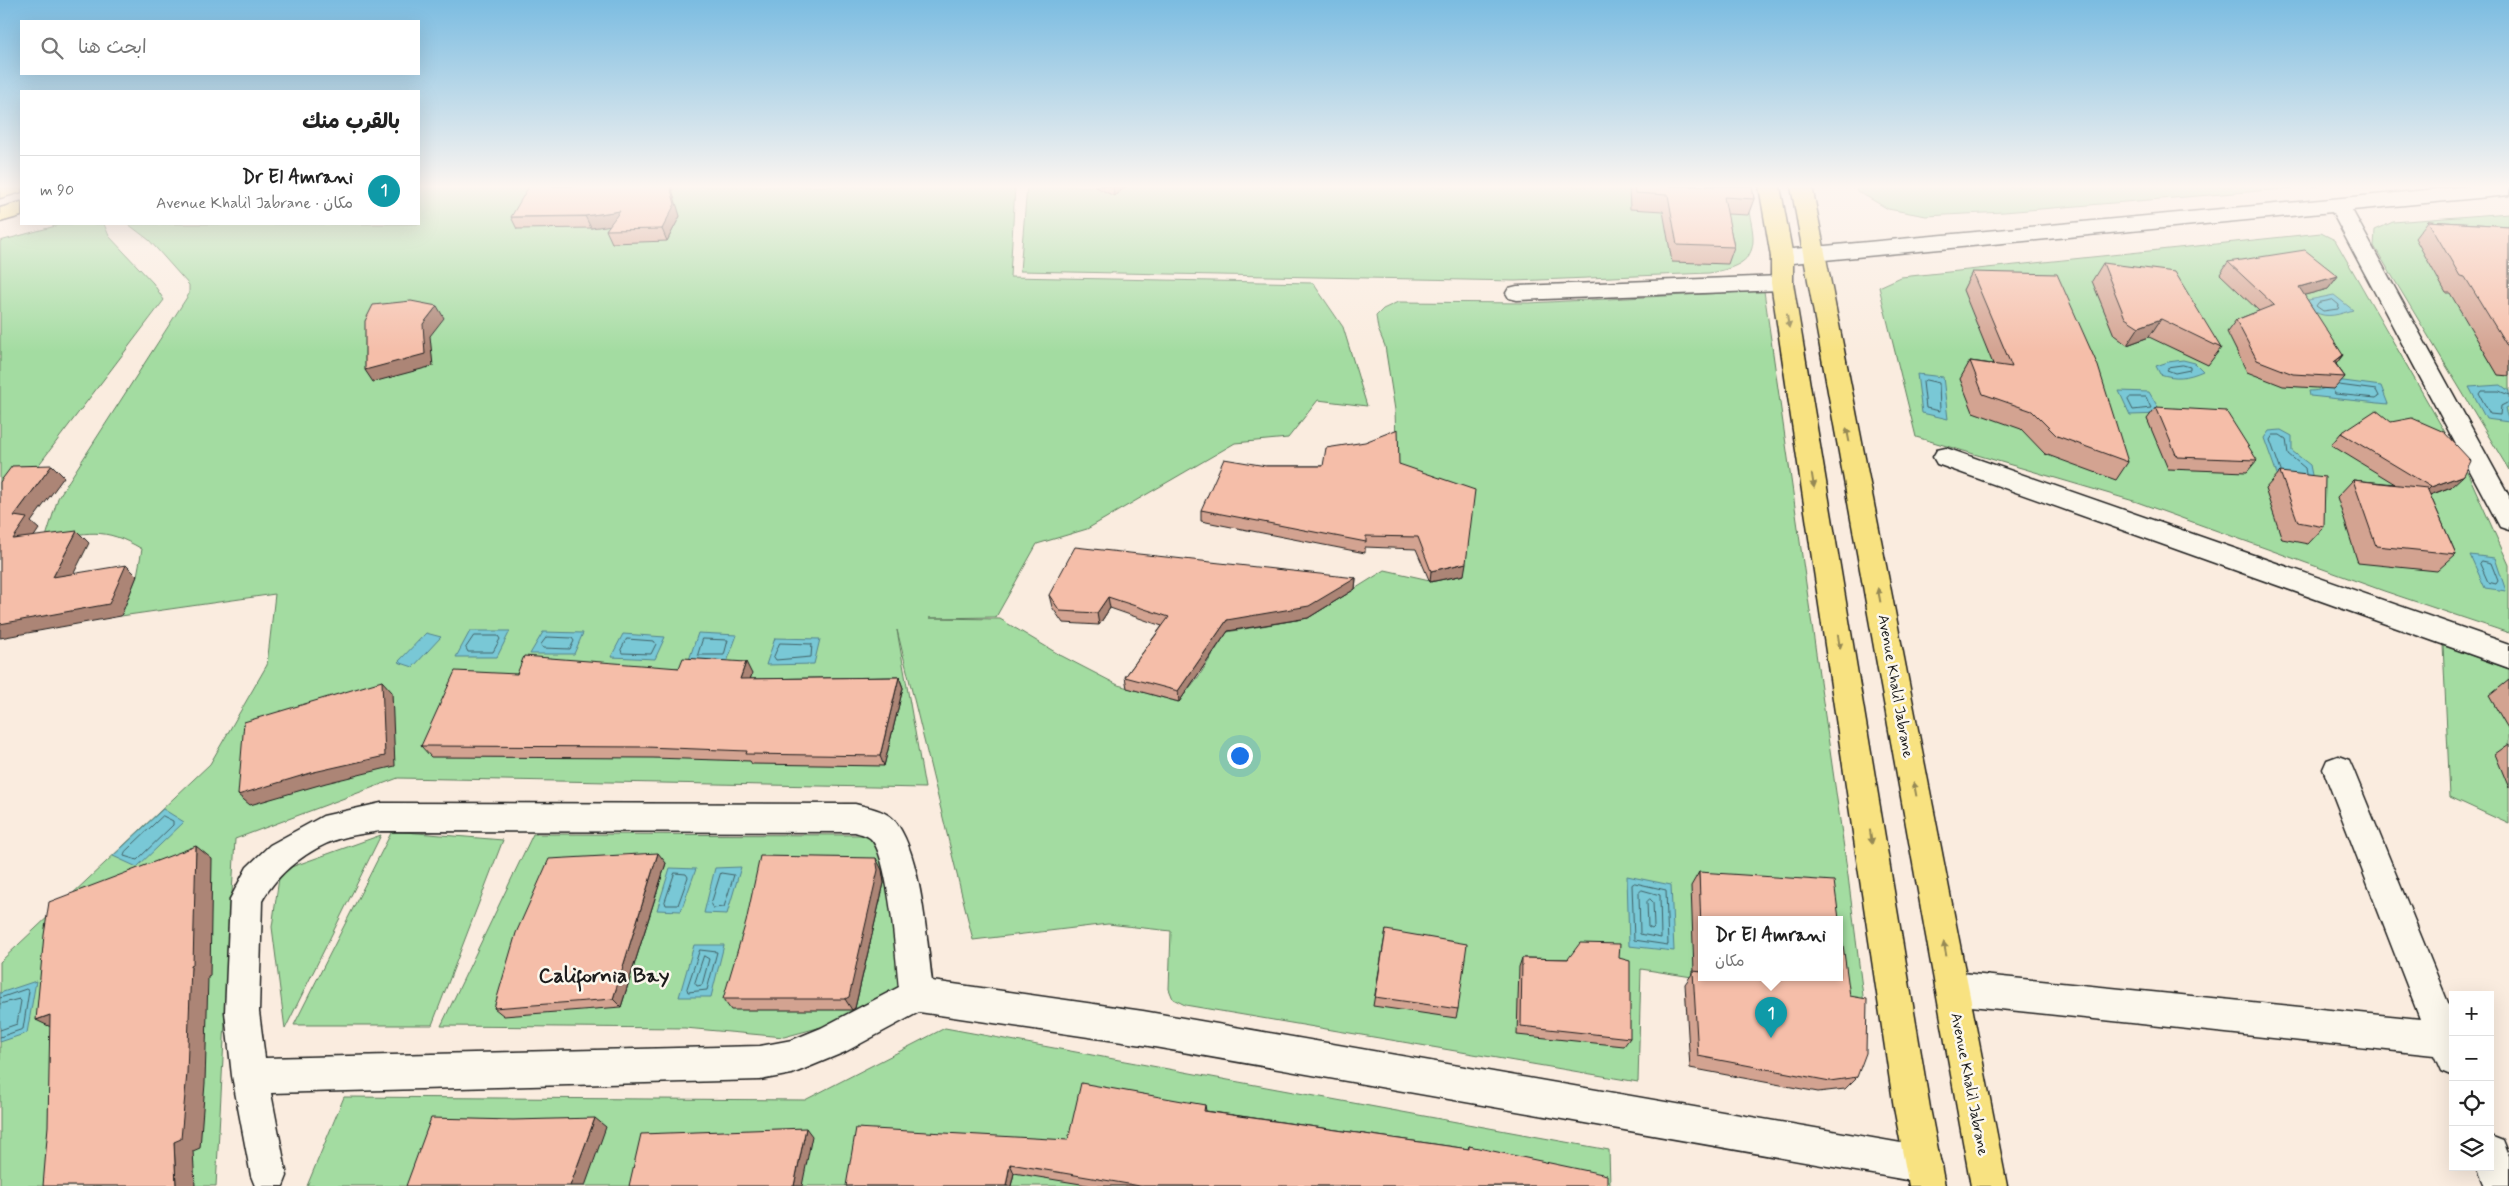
<!DOCTYPE html>
<html lang="ar">
<meta charset="utf-8">
<style>
body{margin:0;font-family:Mynerve,"Playpen Sans Arabic",sans-serif;background:#f2f2f2;color:#222;direction:rtl}
.controls{position:absolute;right:15px;bottom:15px;display:grid;overflow:hidden;border-radius:0px;box-shadow:0 5px 20px #0002}
.controls button{width:45px;height:45px;display:grid;place-items:center;padding:0;border:0;border-bottom:1px solid #e0e0e0;background:#fff;color:#222;font:25px sans-serif}
.you{position:absolute;left:1239px;top:755px;width:18px;height:18px;margin:-12px;border:4px solid #fff;border-radius:50%;background:#1a73e8;box-shadow:0 0 0 8px #1a73e833}
.badge{display:grid;place-items:center;width:32px;height:32px;border-radius:50%;background:#111827;color:#fff;font-size:16px;font-weight:700}
.pin{position:absolute;translate:-50% -41px;filter:drop-shadow(0 1px 2px #0008)}
.pin::after{content:'';position:absolute;top:26px;width:18px;height:15px;background:inherit;clip-path:polygon(0 0,100% 0,50% 100%)}
.popup{position:absolute;left:1698px;top:916px;width:145px;height:65px;box-sizing:border-box;display:grid;place-content:center;border-radius:0px;background:#fff;filter:drop-shadow(0 1px 4px #0005);font-size:16px;white-space:nowrap;color:#767676}
.popup b{font-size:19px;color:#222}
.popup::after{content:'';position:absolute;left:50%;top:100%;margin-left:-10px;border:10px solid transparent;border-top-color:#fff}
.list{margin:0;padding:0;list-style:none}
h2{display:flex;justify-content:space-between;align-items:center;height:65px;margin:0;padding:0 20px;font-size:21px}
h2 small{font-size:16px;font-weight:400;color:#767676}
.list li{display:grid;grid-template-columns:32px 1fr auto;gap:15px;align-items:center;box-sizing:border-box;height:70px;padding:0 20px;border-top:1px solid #e0e0e0}
.list b{display:block;font-size:19px;white-space:nowrap}
.list p{margin:0;font-size:16px;white-space:nowrap;color:#767676}
.list em{font-size:16px;font-style:normal;color:#767676}
.icon{flex:none;width:28px;height:28px;fill:none;stroke:currentColor;stroke-width:2;stroke-linecap:round;stroke-linejoin:round}
.map{position:relative;flex:none;width:2509px;height:1186px;overflow:hidden;direction:ltr}
.search{position:absolute;background:#fff;box-shadow:0 5px 20px #0002;left:20px;top:20px;width:400px;height:55px;display:flex;align-items:center;gap:12px;box-sizing:border-box;padding:0 18px;border-radius:0px;color:#767676;font-size:19px}
.panel{position:absolute;background:#fff;box-shadow:0 5px 20px #0002;left:20px;top:90px;width:400px;height:135px;border-radius:0px;direction:rtl}
.map>svg:first-child{display:block}
.green{fill:#a3dca1;stroke:#607c5e;fill-rule:evenodd}
.water{fill:#79c8d6;stroke:#54838c}
.lines{fill:none;stroke-linecap:round;stroke-linejoin:round}
.shore{stroke:#416166;stroke-width:1}
.minor-casing{stroke:#1c1c1c;stroke-width:3}
.primary-casing{stroke:#1c1c1c;stroke-width:3}
.trunk-casing{stroke:#1c1c1c;stroke-width:3}
.minor{fill:#fbf7ec;fill-rule:evenodd}
.primary{fill:#f8e281;fill-rule:evenodd}
.trunk{fill:#f8e281;fill-rule:evenodd}
.wall{fill:#d3a391;stroke:#1c1c1c}
.shaded-wall{fill:#ac8576;stroke:#1c1c1c}
.building{fill:#f5bea9;stroke:#1c1c1c}
.oneway{fill:#958954}
.labels{text-anchor:middle;stroke-width:5;stroke-linejoin:round;paint-order:stroke}
.street-label{font-size:15px;fill:#1c1c1c;stroke:#fbf7ec}
.near-quarter-label{font-size:21px;font-weight:bold;fill:#1c1c1c;stroke:#fbf7ec}
</style>
<div class="map">
<svg width="2509" height="1186" viewBox="0 0 2509 1186">
<rect width="100%" height="100%" fill="#faecdf"/>
<filter id="ink" filterUnits="userSpaceOnUse"><feTurbulence type="fractalNoise" baseFrequency=".02" numOctaves="2"/><feDisplacementMap in="SourceGraphic" scale="10" xChannelSelector="R" yChannelSelector="G"/><feConvolveMatrix kernelMatrix="1 2 1 2 8 2 1 2 1" color-interpolation-filters="sRGB"/></filter>
<g filter="url(#ink)">
<g class="green">
<path d="M419,186H1015L1010,277L1313,283L1343,327L1367,406L1318,400L1288,438L1235,443L1087,529L1037,544L996,617L929,618L1000,619L1060,655L1118,685L1178,702L1199,676L1227,632L1308,618L1385,570L1434,581L1397,475L1395,410L1385,346L1378,329L1376,316L1383,309L1398,302L1529,303L1764,291L1848,876L1864,1004L1641,969L1638,1082L1185,1005L1173,999L1169,989L1171,931L1108,924L973,940L897,630L925,788L398,778L235,839L216,1186H0V962L210,764L267,665L275,594L121,616L137,576L142,549C103,526 88,533 45,540L58,498L189,294V285L149,240L128,224H419ZM1702,919H1840V977H1702Z"/>
<path d="M1027,186H1744C1751,234 1772,263 1709,273L1515,281L1020,271Z"/>
<polygon points="1856,186 2319,186 2004,212 1926,216 1888,209 1857,191"/>
<polygon points="2509,213 2509,470 2374,246 2375,230 2393,222"/>
<polygon points="63,224 104,224 109,236 153,283 164,300 31,475 0,489 0,241"/>
<polygon points="2321,233 2335,240 2466,469 2509,565 2509,633 2384,591 2137,502 1916,437 1879,287 1901,277"/>
<polygon points="2443,645 2509,669 2509,824 2450,797"/>
<polygon points="392,831 503,840 432,1025 294,1025"/>
<polygon points="533,834 872,835 882,849 907,983 855,1018 784,1037 685,1028 441,1026"/>
<polygon points="381,835 285,1029 272,927 280,871"/>
<polygon points="945,1028 1609,1150 1610,1186 307,1186 344,1097 805,1100"/>
</g>
<g class="water">
<path d="M2334,295L2353,310C2340,314 2327,319 2315,312L2305,314L2293,303Z"/>
<path d="M2183,360L2195,363L2203,371C2187,378 2176,379 2160,374L2156,366L2168,362Z"/>
<polygon points="1917,374 1943,377 1948,419 1922,413"/>
<path d="M2336,380L2381,386L2388,404L2310,396L2309,391C2320,391 2328,388 2336,380Z"/>
<polygon points="2501,385 2509,391 2509,407 2505,409 2509,422 2486,419 2469,387"/>
<polygon points="2119,391 2149,392 2162,414 2130,415"/>
<polygon points="2281,430 2292,436 2292,451 2310,465 2312,475 2306,483 2278,477 2264,438 2269,431"/>
<polygon points="2470,555 2495,558 2506,591 2485,588"/>
<polygon points="470,631 510,631 497,657 456,657"/>
<polygon points="543,632 583,633 574,654 530,654"/>
<polygon points="426,633 441,637 413,667 398,662"/>
<polygon points="698,633 737,635 727,662 689,660"/>
<polygon points="623,634 665,637 655,659 611,657"/>
<polygon points="775,638 820,639 814,664 766,665"/>
<polygon points="163,809 184,822 137,867 113,856"/>
<polygon points="741,867 727,914 704,913 715,868"/>
<polygon points="670,868 696,869 681,911 657,910"/>
<polygon points="1627,876 1671,885 1674,951 1629,946"/>
<polygon points="694,945 724,945 711,997 679,997"/>
<polygon points="36,981 27,1033 0,1042 0,993"/>
</g>
<g class="lines">
<g class="shore">
<polygon points="2333,300 2339,305 2338,309 2323,311 2316,306 2318,303"/>
<polygon points="2183,365 2190,367 2190,370 2175,373 2167,370 2169,367"/>
<polygon points="1926,380 1939,383 1940,411 1926,408 1923,382"/>
<polyline points="2333,390 2335,394 2376,398 2379,396 2376,390 2339,385"/>
<polyline points="2509,395 2499,391 2481,391 2479,394 2490,414 2500,415 2501,406 2509,402"/>
<polygon points="2131,397 2146,397 2151,408 2133,410 2128,400"/>
<polyline points="2281,471 2270,440 2273,435 2280,435 2286,439 2288,454 2305,468 2306,474"/>
<polygon points="2482,561 2491,563 2498,581 2496,584 2488,582 2480,564"/>
<polygon points="474,636 498,636 500,639 493,652 468,652 466,648"/>
<polygon points="547,637 572,638 574,641 570,649 543,648 541,645"/>
<polygon points="627,639 654,641 656,644 651,654 622,653 621,650"/>
<polygon points="703,639 728,640 724,655 698,655"/>
<polygon points="780,643 812,644 811,657 776,660 774,657"/>
<polygon points="163,816 173,821 173,825 137,860 124,856 125,852"/>
<polygon points="675,873 686,874 688,877 678,905 666,905 665,902"/>
<polygon points="721,873 734,875 724,907 713,908 711,905"/>
<polygon points="1635,883 1666,890 1668,945 1634,940 1632,885"/>
<polygon points="1642,890 1660,895 1661,938 1640,934 1639,893"/>
<polygon points="1650,899 1653,902 1654,927 1652,929 1648,927 1647,902"/>
<polygon points="700,950 717,952 707,990 688,992 687,989"/>
<polygon points="704,956 709,959 702,985 697,986 695,983"/>
<polyline points="0,998 26,989 29,991 23,1029 0,1037"/>
<polyline points="0,1004 19,999 21,1001 17,1024 0,1030"/>
</g>
<defs>
<g id="minor">
<polygon points="2470,186 2509,186 2509,195 2352,210 2509,496 2509,530 2500,527 2332,212 1782,264 1774,262 1771,257 1774,252 1782,250"/>
<polygon points="1782,276 1790,278 1793,283 1790,288 1782,290 1517,300 1509,298 1506,293 1509,288 1517,286"/>
<polygon points="1946,448 2509,644 2509,668 1937,464 1933,457 1937,450"/>
<polygon points="2338,756 2349,760 2353,769 2453,1015 2453,1076 2441,1071 2434,1055 1952,1004 1940,1000 1935,988 1940,976 1952,972 2420,1019 2323,769 2327,760"/>
<path d="M381,803L855,804C867,807 885,810 894,820C921,851 927,940 932,981L1143,1011L1924,1147L1937,1152L1942,1165L1937,1178L1924,1183L1143,1045L919,1012L845,1052L792,1074L760,1080L271,1093L287,1176L283,1186H255L251,1176L232,1076L225,1012L230,899L247,867L270,845L323,816ZM381,831L855,832C861,834 868,835 872,840C889,860 896,957 899,987L821,1028L792,1040L760,1046L265,1058L259,1012L262,901C277,873 309,848 339,839C352,835 367,833 381,831Z"/>
<polygon points="2490,1136 2503,1141 2509,1156 2509,1186 2485,1186 2477,1167 2490,1167"/>
</g>
<g id="primary">
<polygon points="1759,186 1780,186 1793,257 1793,283 1930,1108 1945,1186 1909,1186 1894,1108 1771,283 1771,257"/>
<polygon points="1791,186 1812,186 2007,1186 1971,1186"/>
</g>
<g id="trunk">
<polygon points="0,186 21,186 21,192 0,198"/>
<polygon points="21,202 21,216 0,222 0,208"/>
</g>
</defs>
<use href="#minor" class="minor-casing"/>
<use href="#primary" class="primary-casing"/>
<use href="#trunk" class="trunk-casing"/>
<use href="#minor" class="minor"/>
<use href="#primary" class="primary"/>
<use href="#trunk" class="trunk"/>
</g>
<g class="wall">
<polygon points="1094,186 1127,186 1114,196"/>
<polygon points="1629,186 1752,186 1754,199 1748,215 1727,214 1734,247 1728,264 1672,262 1663,211 1630,209"/>
<polygon points="680,216 667,241 612,243 606,230 610,225 591,228 517,229 511,217"/>
<polygon points="2428,221 2509,226 2509,376 2498,375 2450,293 2446,293 2415,238"/>
<polygon points="2228,262 2338,276 2328,289 2304,295 2336,364 2345,377 2334,389 2283,386 2247,372 2227,332 2236,320 2259,311 2220,274"/>
<polygon points="2103,263 2221,348 2208,365 2149,337 2127,345 2114,335 2092,281"/>
<polygon points="1972,272 2128,462 2116,480 2045,454 2021,429 1973,412 1960,379 1970,361 1993,364 1963,290"/>
<polygon points="2156,407 2257,460 2247,472 2168,469 2147,419"/>
<polygon points="2341,433 2451,487 2430,495 2456,554 2437,571 2358,563 2337,497 2353,480 2395,484 2331,445"/>
<polygon points="1399,464 1464,575 1430,582 1416,549 1365,547 1365,553 1201,521 1201,510 1266,466 1323,466"/>
<polygon points="2280,472 2324,527 2308,544 2282,539 2265,489"/>
<polygon points="1356,578 1355,589 1308,618 1228,631 1179,702 1127,688 1125,677 1162,626 1110,608 1099,625 1063,623 1052,607 1049,595"/>
<polygon points="679,668 752,674 750,679 899,677 903,688 884,766 752,764 750,761 653,758 431,757 421,746 517,674"/>
<polygon points="2509,680 2509,730 2489,696"/>
<polygon points="2509,744 2509,788 2495,754"/>
<polygon points="666,863 621,1007 504,1016 494,1008"/>
<polygon points="882,870 884,883 855,1008 852,1010 731,1010 723,999"/>
<polygon points="1699,872 1702,919 1702,977 1857,1077 1845,1089 1818,1092 1690,1068 1685,984 1694,971 1691,886"/>
<polygon points="1386,930 1458,1009 1456,1018 1373,1006"/>
<polygon points="1522,958 1568,959 1630,1038 1624,1046 1517,1035 1519,967"/>
<polygon points="1205,1105 1206,1111 1468,1149 1469,1146 1607,1186 1093,1186 1014,1173 1011,1186 846,1186 1068,1140"/>
</g>
<g class="shaded-wall">
<polygon points="670,186 671,186 680,216 667,241 662,229"/>
<polygon points="1113,186 1127,186 1114,196"/>
<polygon points="620,211 626,223 591,228 585,216"/>
<polygon points="2338,276 2328,289 2290,299 2299,287"/>
<polygon points="437,306 444,318 430,336 433,366 373,382 365,370 423,324"/>
<polygon points="2161,319 2149,337 2127,345 2139,327"/>
<polygon points="2343,355 2333,368 2334,362"/>
<polygon points="52,465 64,477 31,522 39,529 25,550 13,539 14,516"/>
<polygon points="2464,475 2451,487 2419,499 2431,487"/>
<polygon points="77,531 89,543 66,589 53,577"/>
<polygon points="1466,563 1464,575 1430,582 1431,571"/>
<polygon points="126,565 137,576 121,616 0,638 0,624"/>
<polygon points="1356,578 1355,589 1308,618 1228,631 1179,702 1178,691 1227,620"/>
<polygon points="1108,597 1110,608 1099,625 1097,613"/>
<polygon points="746,662 752,674 746,690 740,679"/>
<polygon points="899,677 903,688 884,766 880,756"/>
<polygon points="382,681 392,692 395,766 326,783 250,805 238,795"/>
<polygon points="196,846 212,859 210,976 208,977 205,1083 200,1148 193,1151 195,1186 176,1186 174,1142 191,966"/>
<polygon points="658,853 666,863 621,1007 613,999"/>
<polygon points="876,858 882,870 884,883 855,1008 852,1010 845,999"/>
<polygon points="50,1015 57,1030 36,1020"/>
<polygon points="595,1118 606,1127 585,1186 570,1186"/>
<polygon points="806,1128 812,1136 802,1186 794,1186"/>
<polygon points="1010,1164 1014,1173 1011,1186 1006,1186"/>
</g>
<g class="building">
<polygon points="529,186 670,186 675,204 662,229 606,230 620,211 585,216 511,217"/>
<polygon points="1634,186 1752,186 1754,199 1724,197 1734,247 1677,245 1668,195 1635,193"/>
<polygon points="2428,221 2509,226 2509,349 2465,277 2460,276"/>
<polygon points="2305,250 2338,276 2299,287 2343,355 2334,362 2345,377 2293,374 2257,360 2236,320 2274,305 2228,262"/>
<polygon points="2103,263 2175,272 2221,348 2161,319 2139,327 2125,318"/>
<polygon points="1972,272 2057,274 2098,366 2128,462 2057,436 2032,411 1983,394 1970,361 2012,367"/>
<polygon points="411,301 437,306 423,324 425,354 365,370 365,321 373,305"/>
<polygon points="2156,407 2226,411 2257,460 2177,457"/>
<polygon points="2376,410 2391,422 2412,418 2444,432 2471,461 2464,475 2431,487 2341,433"/>
<polygon points="1398,429 1399,464 1475,490 1466,563 1431,571 1418,537 1366,536 1366,542 1201,510 1224,459 1266,466 1323,466 1326,448 1365,442"/>
<polygon points="52,465 14,516 27,518 13,539 77,531 53,577 126,565 109,604 0,624 0,482 12,466"/>
<polygon points="2280,472 2325,477 2324,527 2298,522"/>
<polygon points="2353,480 2427,488 2456,554 2376,546"/>
<polygon points="1075,547 1356,578 1309,606 1227,620 1178,691 1125,677 1169,617 1108,597 1097,613 1060,611 1049,595"/>
<polygon points="524,656 679,668 683,658 746,662 740,679 899,677 880,756 746,754 747,751 646,747 421,746 455,671 517,674"/>
<polygon points="382,681 385,756 314,772 238,795 244,722"/>
<polygon points="196,846 193,965 191,966 187,1073 181,1139 174,1142 176,1186 43,1186 48,1126 50,1015 36,1020 44,935 49,902"/>
<polygon points="658,853 613,999 494,1008 516,933 549,859"/>
<polygon points="760,856 876,858 878,870 849,997 845,999 723,999 746,922"/>
<polygon points="1699,872 1834,881 1839,919 1702,919 1702,956"/>
<polygon points="1840,923 1850,996 1867,999 1866,1053 1857,1077 1830,1081 1698,1056 1693,971 1702,972 1702,977 1840,977"/>
<polygon points="1386,930 1467,944 1458,1009 1375,997"/>
<polygon points="1580,943 1620,944 1619,958 1630,961 1630,1038 1521,1026 1522,958 1568,959"/>
<polygon points="1081,1083 1205,1105 1204,1111 1469,1149 1469,1146 1607,1175 1607,1186 1140,1186 1010,1164 1006,1186 846,1186 856,1128 1068,1140"/>
<polygon points="431,1118 513,1120 595,1118 570,1186 406,1186"/>
<polygon points="806,1128 794,1186 629,1186 641,1134"/>
</g>
<defs><path id="oneway-solid" d="M-6-.8H1V-3.2L6.5 0L1 3.2V.8H-6Z" transform="scale(1.25)"/></defs>
<g class="oneway">
<use href="#oneway-solid" transform="translate(1788 321) rotate(81)"/>
<use href="#oneway-solid" transform="translate(1848 435) rotate(-101)"/>
<use href="#oneway-solid" transform="translate(1813 481) rotate(81)"/>
<use href="#oneway-solid" transform="translate(1879 595) rotate(-101)"/>
<use href="#oneway-solid" transform="translate(1839 642) rotate(81)"/>
<use href="#oneway-solid" transform="translate(1915 789) rotate(-101)"/>
<use href="#oneway-solid" transform="translate(1871 837) rotate(81)"/>
<use href="#oneway-solid" transform="translate(1945 949) rotate(-101)"/>
</g>
</g>
<linearGradient id="sky" x2="0" y2="1"><stop stop-color="#7bbce1"/><stop offset="0.53" stop-color="#fdf6f1"/><stop offset="1" stop-color="#fdf6f1" stop-opacity="0"/></linearGradient>
<rect width="2509" height="352" fill="url(#sky)"/>
<g class="labels">
<g class="street-label">
<text transform="translate(1896 686) rotate(80)" y="5">Avenue Khalil Jabrane</text>
<text transform="translate(1970 1084) rotate(79)" y="5">Avenue Khalil Jabrane</text>
</g>
<g class="near-quarter-label">
<text x="604" y="982">California Bay</text>
</g>
</g>
</svg>
<div class="controls">
<button>+</button>
<button>−</button>
<button><svg class="icon" aria-label="locate" viewBox="0 0 24 24"><circle cx="12" cy="12" r="6"/><path d="M12 2v4M12 18v4M2 12h4M18 12h4"/></svg></button>
<button><svg class="icon" aria-label="layers" viewBox="0 0 24 24"><path d="M12 4l9 5-9 5-9-5zM3 14l9 5 9-5"/></svg></button>
</div>
<div class="you"></div>
<div class="pin badge" style="left:1771px;top:1038px;background:#0f9aa8">1</div>
<div class="popup"><b>Dr El Amrani</b>مكان</div>
<div class="search"><svg class="icon" aria-label="search" viewBox="0 0 24 24"><circle cx="10" cy="10" r="6"/><path d="M15 15l6 6"/></svg>ابحث هنا</div>
<section class="panel">
<h2>بالقرب منك<small></small></h2>
<ul class="list">
<li><span class="badge" style="background:#0f9aa8">1</span><div><b>Dr El Amrani</b><p>مكان · Avenue Khalil Jabrane</p></div><em>90 m</em></li>
</ul>
</section>
</div>
